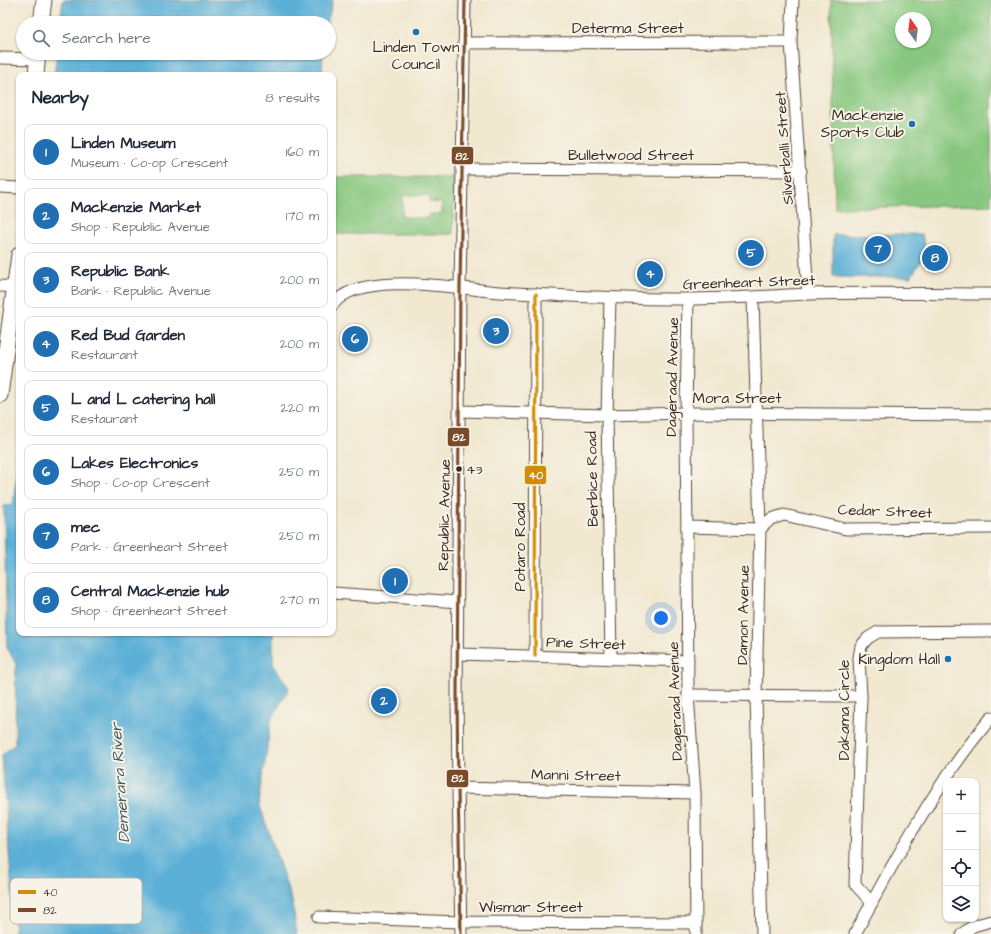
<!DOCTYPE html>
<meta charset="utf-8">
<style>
body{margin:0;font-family:"Architects Daughter",sans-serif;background:#f2f2f3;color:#1f2937}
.controls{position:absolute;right:12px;bottom:12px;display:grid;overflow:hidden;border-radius:8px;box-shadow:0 1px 3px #0004}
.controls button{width:36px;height:36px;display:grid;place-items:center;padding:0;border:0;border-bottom:1px solid #e0e1e3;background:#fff;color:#1f2937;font:20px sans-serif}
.compass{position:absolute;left:895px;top:12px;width:36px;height:36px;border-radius:50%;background:#fff;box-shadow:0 1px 3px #0004;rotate:346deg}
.you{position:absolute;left:661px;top:618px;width:14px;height:14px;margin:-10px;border:3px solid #fff;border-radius:50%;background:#1a73e8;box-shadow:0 0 0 6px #1a73e833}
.badge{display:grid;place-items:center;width:26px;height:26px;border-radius:50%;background:#1f6fb2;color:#fff;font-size:13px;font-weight:700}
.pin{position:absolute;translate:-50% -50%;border:2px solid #fff;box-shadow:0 1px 4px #0006}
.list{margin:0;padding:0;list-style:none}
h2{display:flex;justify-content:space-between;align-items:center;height:52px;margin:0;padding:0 16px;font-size:17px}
h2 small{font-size:13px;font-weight:400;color:#747a83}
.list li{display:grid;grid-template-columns:26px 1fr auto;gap:12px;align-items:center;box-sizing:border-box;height:56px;margin:0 8px 8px;padding:0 8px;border:1px solid #e0e1e3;border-radius:8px}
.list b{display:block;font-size:15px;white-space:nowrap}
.list p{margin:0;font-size:13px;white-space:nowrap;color:#747a83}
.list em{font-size:13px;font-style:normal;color:#747a83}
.icon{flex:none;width:22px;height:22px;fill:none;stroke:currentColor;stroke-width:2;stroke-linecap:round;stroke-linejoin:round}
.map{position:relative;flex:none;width:991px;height:934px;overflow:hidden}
.search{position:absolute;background:#fff;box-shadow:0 1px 3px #0004;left:16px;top:16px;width:320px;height:44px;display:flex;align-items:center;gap:10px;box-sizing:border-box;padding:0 14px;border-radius:22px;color:#747a83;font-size:15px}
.panel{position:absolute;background:#fff;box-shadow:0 1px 3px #0004;left:16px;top:72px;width:320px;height:564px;border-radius:8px}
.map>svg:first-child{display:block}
.green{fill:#87c77f;stroke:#61784e;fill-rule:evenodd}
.water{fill:#5bb0d7;stroke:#4b6d7a}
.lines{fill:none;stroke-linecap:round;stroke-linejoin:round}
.street-casing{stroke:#564639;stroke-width:13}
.secondary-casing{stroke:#564639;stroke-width:17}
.street{stroke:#fff;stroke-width:11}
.secondary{stroke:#fff;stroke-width:15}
.bus-1-casing{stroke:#f7f3e8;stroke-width:6}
.bus-2-casing{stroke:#f7f3e8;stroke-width:6}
.bus-1{stroke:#d18d06;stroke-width:3}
.bus-2{stroke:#7a4b2a;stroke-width:3}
.poi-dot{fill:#1f6fb2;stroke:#f7f3e8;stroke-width:1.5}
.bus-dot{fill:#3b2a1e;stroke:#f7f3e8;stroke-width:1.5}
.labels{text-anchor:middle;stroke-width:4;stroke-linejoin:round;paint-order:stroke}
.bus-label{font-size:14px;fill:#3b2a1e;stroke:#f7f3e8;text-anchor:start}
.street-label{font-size:15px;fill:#3b2a1e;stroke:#f7f3e8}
.poi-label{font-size:15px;fill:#3b2a1e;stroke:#f7f3e8;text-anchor:end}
.water-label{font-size:16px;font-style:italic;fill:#46595f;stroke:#f7f3e8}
.key{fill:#f7f3e8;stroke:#bfb7ab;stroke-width:1}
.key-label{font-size:11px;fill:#3b2a1e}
.line-badge{stroke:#f7f3e8;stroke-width:1.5}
.badge-label{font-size:11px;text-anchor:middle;font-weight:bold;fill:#fff}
</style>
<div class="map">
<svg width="991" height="934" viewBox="0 0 991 934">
<rect width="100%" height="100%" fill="#f7f3e8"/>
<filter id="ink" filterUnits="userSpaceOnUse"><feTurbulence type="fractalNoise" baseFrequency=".025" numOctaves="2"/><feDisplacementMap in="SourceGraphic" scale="8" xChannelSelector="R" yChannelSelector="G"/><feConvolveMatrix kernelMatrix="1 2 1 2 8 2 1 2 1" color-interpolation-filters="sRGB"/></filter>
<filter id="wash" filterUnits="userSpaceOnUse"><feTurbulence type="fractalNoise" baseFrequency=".012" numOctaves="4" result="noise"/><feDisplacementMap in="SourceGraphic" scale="16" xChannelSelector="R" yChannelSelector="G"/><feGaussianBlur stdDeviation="0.9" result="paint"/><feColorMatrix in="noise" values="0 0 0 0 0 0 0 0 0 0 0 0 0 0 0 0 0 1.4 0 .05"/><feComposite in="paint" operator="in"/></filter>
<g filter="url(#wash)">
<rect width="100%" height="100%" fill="#f1e8d0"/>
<g class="green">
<path d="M831,0H991V205L835,208ZM901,18H925V42H901Z"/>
<path d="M333,177H454L453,234H333ZM403,195H429V202L442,203V214H429L428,218L402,217Z"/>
</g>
<g class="water">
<polygon points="63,0 333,0 327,23 60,23"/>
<polygon points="57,53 323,53 322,75 54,75"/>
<polygon points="922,234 925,254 911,277 833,277 833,235"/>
<polygon points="19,452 19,633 273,634 273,664 289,688 271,720 259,803 292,901 297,934 15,934 2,755 15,744 16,664 7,647 4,506 13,505"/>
</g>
</g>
<g filter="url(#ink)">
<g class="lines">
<defs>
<g id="street">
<polyline points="793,0 791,42 808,294"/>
<polyline points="464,43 791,42"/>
<polyline points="0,58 37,59"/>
<polyline points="462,169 801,171"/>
<polyline points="0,187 19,188"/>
<polyline points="0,286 16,287"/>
<polyline points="610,298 607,415 611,659"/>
<polyline points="753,298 760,529 756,696 762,934"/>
<polyline points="688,299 686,413 688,695 695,793 696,934"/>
<path d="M333,305C357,269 462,289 500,292C563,296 625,299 687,299C727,299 767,296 807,294C868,292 930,294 991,294"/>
<polyline points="460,411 607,415 686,413 991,415"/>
<polyline points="687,527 760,529 771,519 784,515 846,529 991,528"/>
<polyline points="333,593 458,602"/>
<polyline points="458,654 688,661"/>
<polyline points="535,656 536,294"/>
<polyline points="688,695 861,696"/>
<polyline points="458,788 695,793"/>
<polyline points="872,903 855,884 861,696 859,658 861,646 868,638 878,632 991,631"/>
<polyline points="319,917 461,922 696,923"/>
<polyline points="461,934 458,788 457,692 460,288 465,0"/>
<path d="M855,934C895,859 936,783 991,718"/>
<polyline points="962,934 973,926 991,921"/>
</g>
<g id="secondary">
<polyline points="41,23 44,0"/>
<polyline points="36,75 38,53"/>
<polyline points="0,395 19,255"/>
</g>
</defs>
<use href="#street" class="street-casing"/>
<use href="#secondary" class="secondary-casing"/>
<use href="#street" class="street"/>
<use href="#secondary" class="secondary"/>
<defs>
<polyline id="bus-1" points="535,656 536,294"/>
<polyline id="bus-2" points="461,934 458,788 457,692 460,288 465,0"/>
</defs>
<use href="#bus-1" class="bus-1-casing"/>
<use href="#bus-2" class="bus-2-casing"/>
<use href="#bus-1" class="bus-1"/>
<use href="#bus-2" class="bus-2"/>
</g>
</g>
<g class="poi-dot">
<circle cx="416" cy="32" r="4"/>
<circle cx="912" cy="124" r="4"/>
<circle cx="948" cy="659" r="4"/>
</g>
<circle class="bus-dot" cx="459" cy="469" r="3.5"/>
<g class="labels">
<g class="bus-label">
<text x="466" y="474">43</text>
</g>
<g class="street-label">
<text x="628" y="33">Determa Street</text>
<text transform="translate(784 148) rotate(-94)" y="5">Silverballi Street</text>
<text x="631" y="160">Bulletwood Street</text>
<text transform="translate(749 282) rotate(-2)" y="5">Greenheart Street</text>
<text transform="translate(672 377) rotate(-89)" y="5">Dageraad Avenue</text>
<text x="737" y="403">Mora Street</text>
<text transform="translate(592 479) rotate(-91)" y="5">Berbice Road</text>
<text transform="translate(885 511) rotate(2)" y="5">Cedar Street</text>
<text transform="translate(444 515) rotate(-89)" y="5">Republic Avenue</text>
<text transform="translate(520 547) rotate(-90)" y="5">Potaro Road</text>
<text transform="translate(743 615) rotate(-89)" y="5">Damon Avenue</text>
<text transform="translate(586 643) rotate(2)" y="5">Pine Street</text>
<text transform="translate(675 701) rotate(-92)" y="5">Dageraad Avenue</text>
<text transform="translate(844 710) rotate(-90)" y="5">Dakama Circle</text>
<text transform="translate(576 775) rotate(1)" y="5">Manni Street</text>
<text x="531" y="912">Wismar Street</text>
</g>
<g class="poi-label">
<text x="416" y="52" text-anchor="middle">Linden Town<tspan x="416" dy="17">Council</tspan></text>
<text x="904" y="120">Mackenzie<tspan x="904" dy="17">Sports Club</tspan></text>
<text x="940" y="664">Kingdom Hall</text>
</g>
<g class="water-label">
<text transform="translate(119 783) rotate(-94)" y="6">Demerara River</text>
</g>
</g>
<rect x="10" y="878" width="132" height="46" rx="6" class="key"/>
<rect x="18" y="890" width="18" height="4" fill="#d18d06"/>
<rect x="18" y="908" width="18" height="4" fill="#7a4b2a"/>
<g class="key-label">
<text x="43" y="896">40</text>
<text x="43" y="914">82</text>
</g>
<g class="line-badge">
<rect x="451" y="146" width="23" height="19" rx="4" fill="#7a4b2a"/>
<rect x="447" y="427" width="23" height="20" rx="4" fill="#7a4b2a"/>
<rect x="524" y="465" width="23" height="20" rx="4" fill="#d18d06"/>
<rect x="446" y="769" width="23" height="19" rx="4" fill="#7a4b2a"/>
</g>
<g class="badge-label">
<text x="462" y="160">82</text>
<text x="459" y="441">82</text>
<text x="536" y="479">40</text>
<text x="458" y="782">82</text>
</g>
</svg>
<div class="controls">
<button>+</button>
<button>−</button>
<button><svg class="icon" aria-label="locate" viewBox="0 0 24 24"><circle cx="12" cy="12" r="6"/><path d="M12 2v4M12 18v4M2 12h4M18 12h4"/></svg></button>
<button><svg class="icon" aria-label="layers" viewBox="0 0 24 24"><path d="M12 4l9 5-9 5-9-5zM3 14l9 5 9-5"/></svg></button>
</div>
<svg class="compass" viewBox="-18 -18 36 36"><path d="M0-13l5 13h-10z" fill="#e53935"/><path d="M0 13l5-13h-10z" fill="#747a83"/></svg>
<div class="you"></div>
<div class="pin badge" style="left:395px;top:581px">1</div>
<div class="pin badge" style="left:384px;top:701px">2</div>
<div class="pin badge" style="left:496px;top:331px">3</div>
<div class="pin badge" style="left:650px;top:274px">4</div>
<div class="pin badge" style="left:751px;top:253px">5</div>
<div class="pin badge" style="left:355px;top:339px">6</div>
<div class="pin badge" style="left:878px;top:249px">7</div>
<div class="pin badge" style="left:935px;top:258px">8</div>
<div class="search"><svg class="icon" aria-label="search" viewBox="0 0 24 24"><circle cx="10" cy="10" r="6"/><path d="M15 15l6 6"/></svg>Search here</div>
<section class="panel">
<h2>Nearby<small>8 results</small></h2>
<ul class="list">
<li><span class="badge">1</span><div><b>Linden Museum</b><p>Museum · Co-op Crescent</p></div><em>160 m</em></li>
<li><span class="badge">2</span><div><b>Mackenzie Market</b><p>Shop · Republic Avenue</p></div><em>170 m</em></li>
<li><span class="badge">3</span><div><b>Republic Bank</b><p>Bank · Republic Avenue</p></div><em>200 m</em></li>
<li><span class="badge">4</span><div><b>Red Bud Garden</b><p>Restaurant</p></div><em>200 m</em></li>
<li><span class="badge">5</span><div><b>L and L catering hall</b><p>Restaurant</p></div><em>220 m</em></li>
<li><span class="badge">6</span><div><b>Lakes Electronics</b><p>Shop · Co-op Crescent</p></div><em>250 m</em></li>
<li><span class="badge">7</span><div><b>mec</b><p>Park · Greenheart Street</p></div><em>250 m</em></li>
<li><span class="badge">8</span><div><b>Central Mackenzie hub</b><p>Shop · Greenheart Street</p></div><em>270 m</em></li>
</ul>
</section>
</div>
